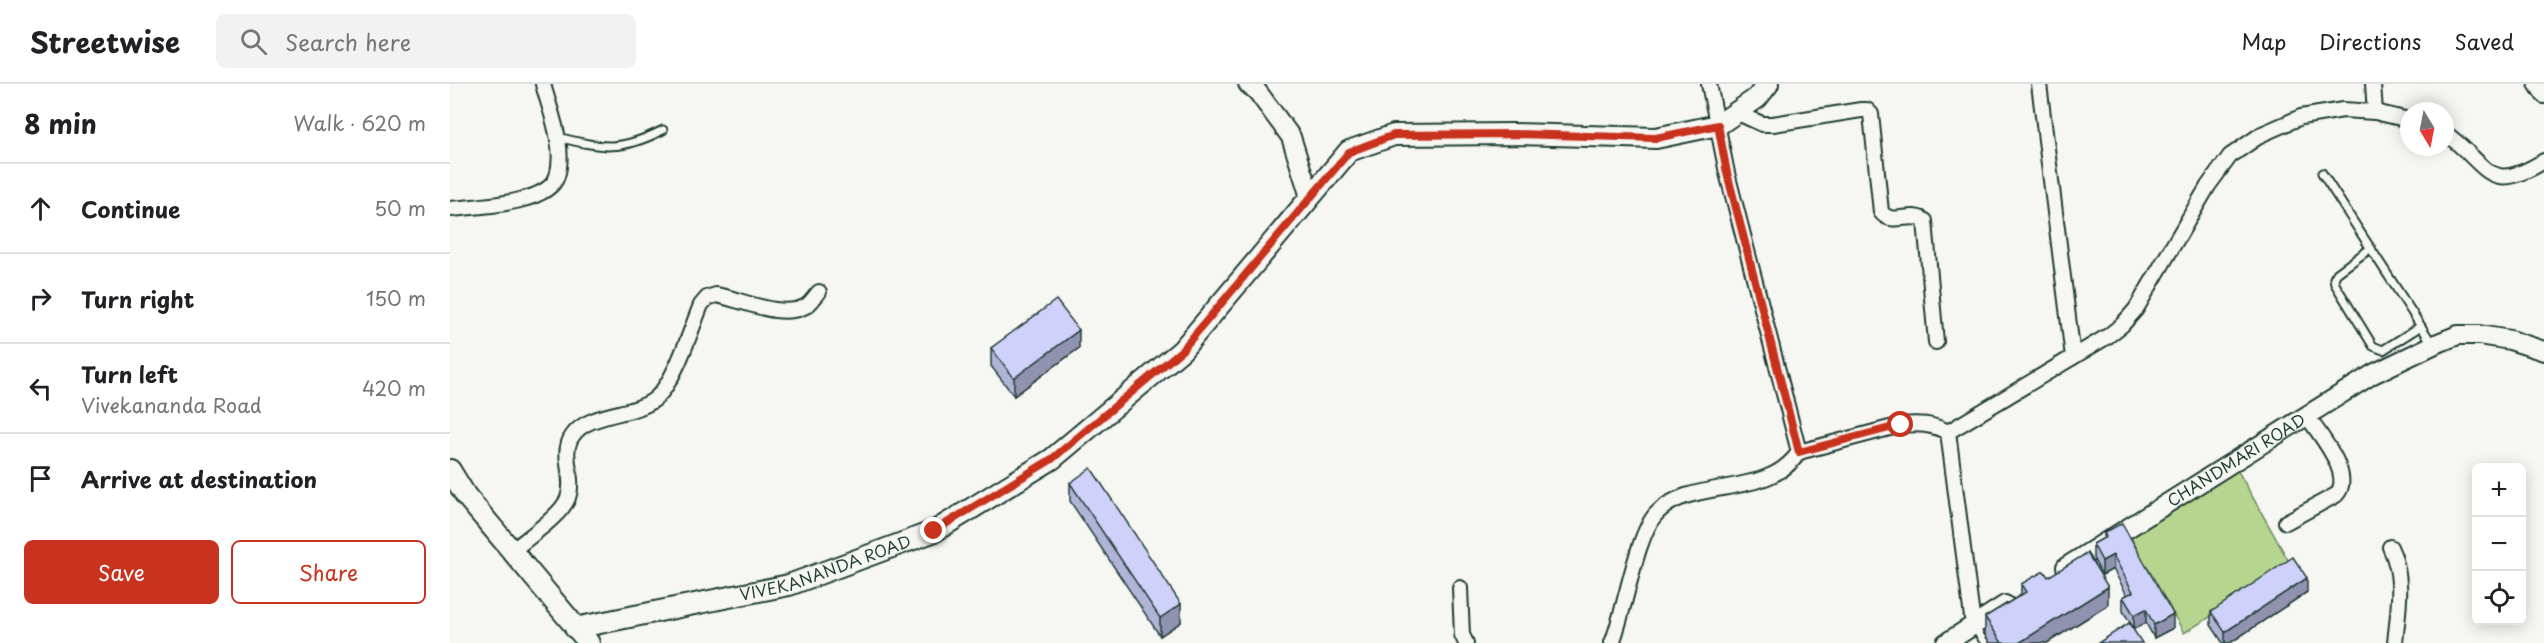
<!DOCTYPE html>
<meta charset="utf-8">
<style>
body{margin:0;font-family:"Playpen Sans",sans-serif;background:#f2f2f2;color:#202124}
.controls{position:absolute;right:18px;bottom:18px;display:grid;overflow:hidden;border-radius:9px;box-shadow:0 3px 15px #0003}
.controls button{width:54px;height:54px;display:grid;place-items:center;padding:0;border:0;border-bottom:2px solid #e0e0e0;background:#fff;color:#202124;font:30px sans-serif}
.compass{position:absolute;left:1950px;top:18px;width:54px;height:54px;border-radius:50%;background:#fff;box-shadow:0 3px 15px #0003;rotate:170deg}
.stop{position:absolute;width:18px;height:18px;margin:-14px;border:4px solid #c8321e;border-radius:50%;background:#fff}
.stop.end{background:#c8321e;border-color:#fff;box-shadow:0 2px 6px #0008}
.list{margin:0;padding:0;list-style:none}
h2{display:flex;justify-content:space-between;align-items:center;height:78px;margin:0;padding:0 24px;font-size:26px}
h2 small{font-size:20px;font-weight:400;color:#757577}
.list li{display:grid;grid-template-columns:39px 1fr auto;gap:18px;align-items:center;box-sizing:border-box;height:90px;padding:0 24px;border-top:2px solid #e0e0e0}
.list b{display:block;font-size:22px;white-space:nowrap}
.list p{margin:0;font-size:20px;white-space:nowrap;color:#757577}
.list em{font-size:20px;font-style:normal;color:#757577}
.actions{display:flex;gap:12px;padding:18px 24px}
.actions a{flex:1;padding:14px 0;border:2px solid #c8321e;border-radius:9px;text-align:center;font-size:21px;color:#c8321e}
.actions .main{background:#c8321e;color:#fff}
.icon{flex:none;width:33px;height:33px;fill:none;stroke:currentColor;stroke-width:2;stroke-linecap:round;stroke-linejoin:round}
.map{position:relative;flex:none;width:2094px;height:559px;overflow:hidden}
header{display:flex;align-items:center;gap:36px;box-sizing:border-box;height:84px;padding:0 30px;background:#fff;border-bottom:2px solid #e0e0e0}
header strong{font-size:28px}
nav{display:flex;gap:33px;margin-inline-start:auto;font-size:21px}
.search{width:420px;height:54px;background:#f2f2f2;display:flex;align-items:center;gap:15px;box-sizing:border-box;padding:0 21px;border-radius:9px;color:#757577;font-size:22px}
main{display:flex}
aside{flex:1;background:#fff}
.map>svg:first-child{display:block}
.green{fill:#b6d58e;stroke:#6a8961;stroke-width:1.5}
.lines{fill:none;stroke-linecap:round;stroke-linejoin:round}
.service-casing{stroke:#1f3d34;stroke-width:11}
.minor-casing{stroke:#1f3d34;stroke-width:18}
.tertiary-casing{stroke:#1f3d34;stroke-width:22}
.secondary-casing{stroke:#1f3d34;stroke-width:24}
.service{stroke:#f6f6f2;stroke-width:7}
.minor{stroke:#f6f6f2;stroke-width:14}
.tertiary{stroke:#f6f6f2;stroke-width:18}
.secondary{stroke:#f6f6f2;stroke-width:20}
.wall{fill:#b2b4d7;stroke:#1f3d34;stroke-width:1.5}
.shaded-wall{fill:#9192af;stroke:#1f3d34;stroke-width:1.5}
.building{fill:#cfd1fa;stroke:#1f3d34;stroke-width:1.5}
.route{stroke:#c8321e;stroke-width:8}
.labels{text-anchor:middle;stroke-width:5;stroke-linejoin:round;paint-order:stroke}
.street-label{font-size:16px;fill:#1f3d34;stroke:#f6f6f2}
</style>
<header>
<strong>Streetwise</strong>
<div class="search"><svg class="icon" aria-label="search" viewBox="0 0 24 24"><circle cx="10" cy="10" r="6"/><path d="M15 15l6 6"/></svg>Search here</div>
<nav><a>Map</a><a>Directions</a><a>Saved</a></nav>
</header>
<main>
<aside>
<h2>8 min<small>Walk · 620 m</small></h2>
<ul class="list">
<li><svg class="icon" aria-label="ahead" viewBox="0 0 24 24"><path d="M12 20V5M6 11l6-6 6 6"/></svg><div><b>Continue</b></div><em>50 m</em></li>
<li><svg class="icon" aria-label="right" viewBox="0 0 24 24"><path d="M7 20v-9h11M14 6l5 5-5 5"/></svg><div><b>Turn right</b></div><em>150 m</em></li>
<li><svg class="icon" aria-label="left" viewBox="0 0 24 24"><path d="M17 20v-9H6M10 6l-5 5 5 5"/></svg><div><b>Turn left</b><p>Vivekananda Road</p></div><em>420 m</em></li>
<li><svg class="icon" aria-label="arrive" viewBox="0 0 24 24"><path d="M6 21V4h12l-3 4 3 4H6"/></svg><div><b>Arrive at destination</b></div></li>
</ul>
<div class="actions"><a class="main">Save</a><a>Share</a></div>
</aside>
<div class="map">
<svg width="2094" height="559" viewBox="0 0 2094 559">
<rect width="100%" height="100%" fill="#f6f6f2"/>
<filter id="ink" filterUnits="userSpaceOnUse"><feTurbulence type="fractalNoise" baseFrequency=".0167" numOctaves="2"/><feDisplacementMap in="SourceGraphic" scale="12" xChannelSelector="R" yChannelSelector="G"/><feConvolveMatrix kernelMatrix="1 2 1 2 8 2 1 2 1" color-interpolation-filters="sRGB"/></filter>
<g filter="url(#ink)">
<polygon class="green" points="1779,371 1842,483 1734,549 1673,439"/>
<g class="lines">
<defs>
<g id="service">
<path d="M107,53C153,64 170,68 213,46"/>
<polyline points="1872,89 1983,261"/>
<polyline points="1921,164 1887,189 1884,194 1885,200 1923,262 1933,266 1971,242"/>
<polyline points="1524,543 1535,559"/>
</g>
<g id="minor">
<polyline points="1589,0 1623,273"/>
<polyline points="1923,0 1925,28"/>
<polyline points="2086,0 2094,12"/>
<path d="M1286,28L1312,40H1323L1411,26H1417L1421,30L1431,128C1442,143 1463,126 1475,137L1486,258"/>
<path d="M1995,49C2039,81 2037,112 2094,77"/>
<path d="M0,125C26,122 98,121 107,92C116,64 100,27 93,0"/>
<path d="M1349,368L1451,341C1469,339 1482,340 1498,348"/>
<path d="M1836,438L1886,411C1905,392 1869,350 1857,332"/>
<path d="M1940,463C1955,493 1948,527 1945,559"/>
<path d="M62,467C77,454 111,432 118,414C126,393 109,370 123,351C139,328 184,332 205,315C225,298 241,245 251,221L257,214L266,211C291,215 331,236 356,222C361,219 365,212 369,208"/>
<polyline points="1010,504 1012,551 1016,559"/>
<polyline points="1523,541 1498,348 1658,252 1672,241 1686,225 1758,102 1780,72 1812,50 1851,33 1893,26 1925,28 1959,36"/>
<path d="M1162,559C1175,527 1186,452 1206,430C1241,392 1318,416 1349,368L1277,89L1259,0"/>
</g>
<g id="tertiary">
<polyline points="798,0 807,7 841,53 860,113"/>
<path id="s1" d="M1616,483L1923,290L1983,261L2008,251H2029L2060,256L2094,267"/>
<polyline points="1496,559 1555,521"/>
</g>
<g id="secondary">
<polyline points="0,386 16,412 139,559"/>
<path id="s2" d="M125,544L339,501L485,447L602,375L732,266L899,67L944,51L1063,50L1206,54L1268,41L1307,14L1318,0"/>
</g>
</defs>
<use href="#service" class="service-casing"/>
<use href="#minor" class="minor-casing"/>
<use href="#tertiary" class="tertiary-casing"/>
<use href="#secondary" class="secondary-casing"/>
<use href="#service" class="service"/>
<use href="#minor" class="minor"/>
<use href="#tertiary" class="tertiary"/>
<use href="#secondary" class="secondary"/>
</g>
<g class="wall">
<polygon points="541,264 629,264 564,312 541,282"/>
<polygon points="620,399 731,538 710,552 620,417"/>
<polygon points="1654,449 1723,544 1704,554 1696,539 1684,545 1673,527 1673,513 1677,511 1663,485 1652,491 1643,474 1643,460 1654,454"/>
<polygon points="1598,493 1658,521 1597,559 1540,559 1535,551 1535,533 1571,511 1571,500"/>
<polygon points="1857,508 1780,559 1773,559 1761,541 1761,528"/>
</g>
<g class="shaded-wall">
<polygon points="629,246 629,264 564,312 564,294"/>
<polygon points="1663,471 1663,485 1652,491 1652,477"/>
<polygon points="1857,494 1857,508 1780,559 1775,559 1775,548"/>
<polygon points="1658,503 1658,521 1597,559 1569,559"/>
<polygon points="731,520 731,538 710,552 710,534"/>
<polygon points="1696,525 1696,539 1684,545 1684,531"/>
<polygon points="1723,530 1723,544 1704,554 1704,541"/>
</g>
<g class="building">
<polygon points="606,216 629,246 564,294 541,264"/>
<polygon points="641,384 731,520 710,534 620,399"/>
<polygon points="1672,439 1723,530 1704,541 1696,525 1684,531 1673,513 1683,508 1663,471 1652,477 1643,460 1656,453 1654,449"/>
<polygon points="1637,469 1658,503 1569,559 1552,559 1535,533 1576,508 1571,500 1594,487 1598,493"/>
<polygon points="1843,473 1857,494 1775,548 1761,528"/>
<polygon points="1679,539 1692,559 1648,559"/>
</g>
</g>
<g class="lines" filter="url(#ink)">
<polyline class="route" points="484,447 602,375 732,266 899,68 944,51 1063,50 1206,54 1268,41 1277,89 1349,368 1451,341"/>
</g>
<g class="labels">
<g class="street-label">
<text dy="6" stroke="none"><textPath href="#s1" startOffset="201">CHANDMARI ROAD</textPath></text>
<text dy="6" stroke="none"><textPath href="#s2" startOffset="258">VIVEKANANDA ROAD</textPath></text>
</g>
</g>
</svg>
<div class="controls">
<button>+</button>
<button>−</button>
<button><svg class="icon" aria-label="locate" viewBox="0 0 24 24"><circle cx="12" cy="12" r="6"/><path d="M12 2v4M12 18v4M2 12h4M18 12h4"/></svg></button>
</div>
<svg class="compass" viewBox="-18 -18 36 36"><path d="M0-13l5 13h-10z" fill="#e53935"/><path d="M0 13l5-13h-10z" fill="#757577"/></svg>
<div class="stop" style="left:1451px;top:341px"></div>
<div class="stop end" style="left:484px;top:447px"></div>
</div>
</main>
